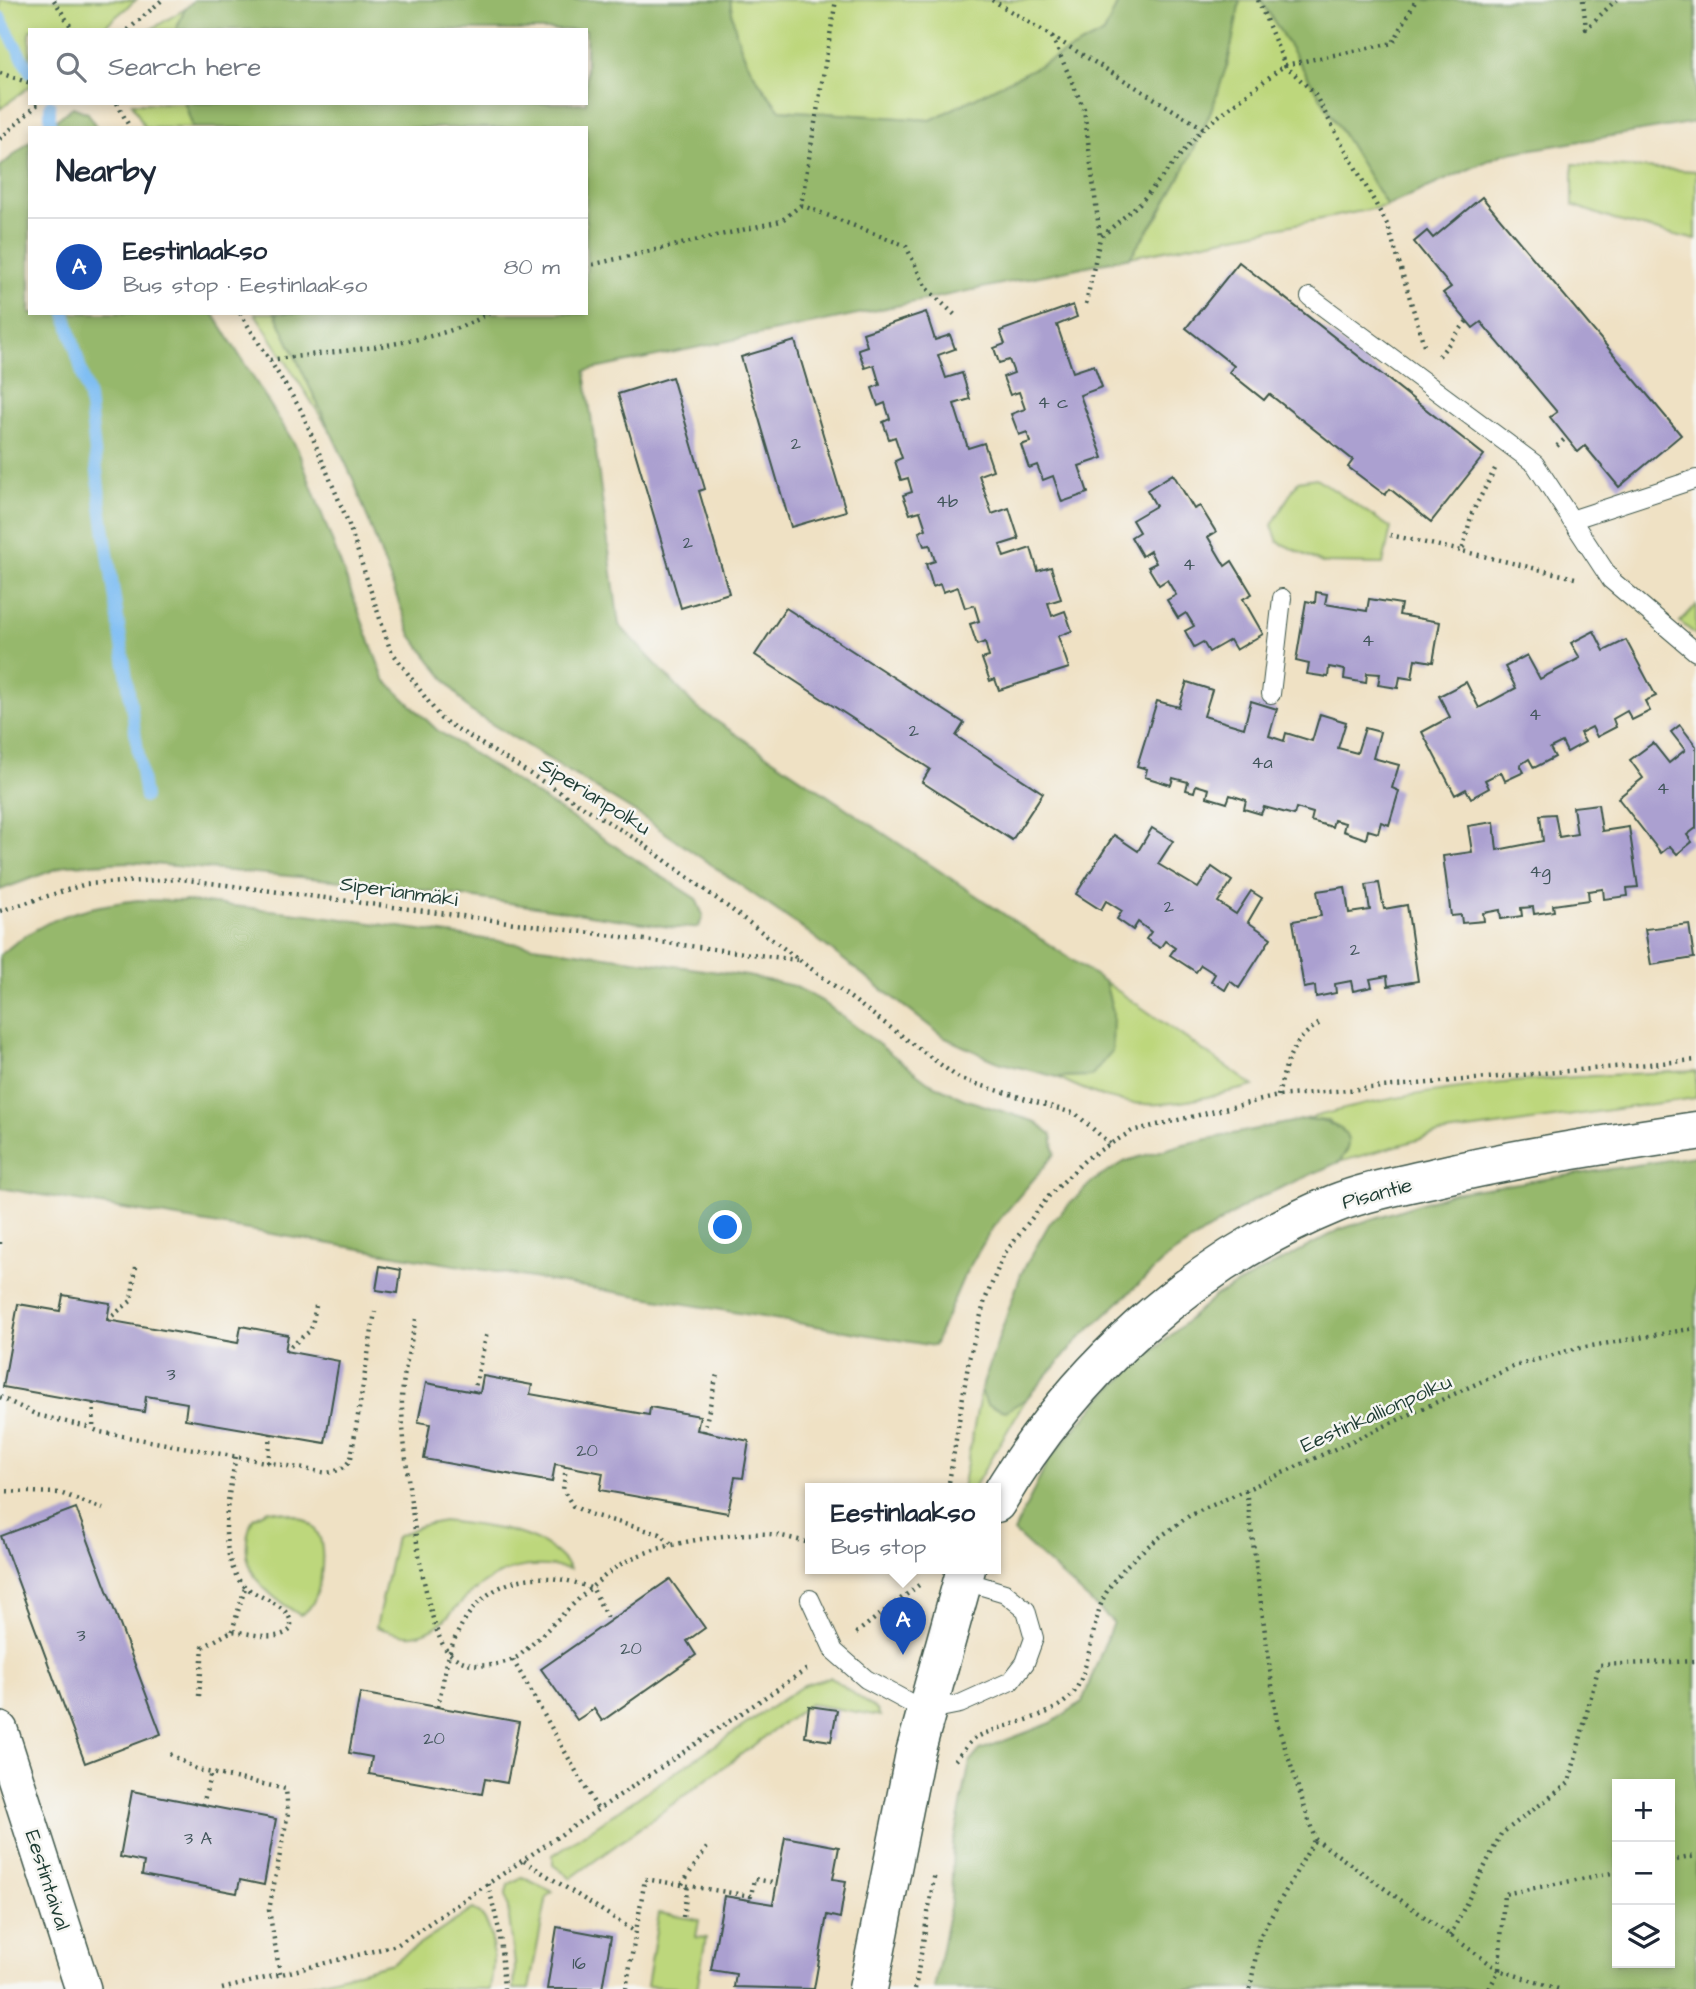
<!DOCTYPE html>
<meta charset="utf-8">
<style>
body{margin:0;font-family:"Architects Daughter",sans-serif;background:#f2f2f3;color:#1f2937}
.controls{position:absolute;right:21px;bottom:21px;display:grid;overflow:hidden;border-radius:0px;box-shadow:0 4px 10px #0003}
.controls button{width:63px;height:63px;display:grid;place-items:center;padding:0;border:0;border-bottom:2px solid #e0e1e3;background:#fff;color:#1f2937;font:35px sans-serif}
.you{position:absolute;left:726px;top:1228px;width:24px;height:24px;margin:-18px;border:5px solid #fff;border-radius:50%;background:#1a73e8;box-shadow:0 0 0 10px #1a73e833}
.badge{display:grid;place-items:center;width:46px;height:46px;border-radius:50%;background:#1f6fb2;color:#fff;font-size:23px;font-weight:700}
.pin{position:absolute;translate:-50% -58px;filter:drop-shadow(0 2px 4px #0008)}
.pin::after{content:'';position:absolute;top:37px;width:24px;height:21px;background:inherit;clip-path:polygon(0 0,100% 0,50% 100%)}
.popup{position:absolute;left:805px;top:1483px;width:196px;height:91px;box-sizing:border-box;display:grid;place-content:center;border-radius:0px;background:#fff;filter:drop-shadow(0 2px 5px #0005);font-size:23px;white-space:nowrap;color:#747a83}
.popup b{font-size:26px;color:#1f2937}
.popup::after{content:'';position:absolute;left:50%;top:100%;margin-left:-14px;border:14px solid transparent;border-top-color:#fff}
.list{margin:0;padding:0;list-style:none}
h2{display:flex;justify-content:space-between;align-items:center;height:91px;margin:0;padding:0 28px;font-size:30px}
h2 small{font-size:23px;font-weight:400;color:#747a83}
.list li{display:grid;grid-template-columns:46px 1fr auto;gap:21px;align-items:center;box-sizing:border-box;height:98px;padding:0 28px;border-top:2px solid #e0e1e3}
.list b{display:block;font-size:26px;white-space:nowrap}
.list p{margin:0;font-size:23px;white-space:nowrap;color:#747a83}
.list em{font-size:23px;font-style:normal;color:#747a83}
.icon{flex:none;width:38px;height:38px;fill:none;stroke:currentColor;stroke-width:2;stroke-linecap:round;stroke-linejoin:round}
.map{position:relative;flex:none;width:1696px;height:1989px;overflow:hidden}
.search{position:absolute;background:#fff;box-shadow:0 4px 10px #0003;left:28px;top:28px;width:560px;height:77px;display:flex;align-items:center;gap:18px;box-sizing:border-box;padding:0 24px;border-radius:0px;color:#747a83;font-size:26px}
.panel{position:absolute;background:#fff;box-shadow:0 4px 10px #0003;left:28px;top:126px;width:560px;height:189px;border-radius:0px}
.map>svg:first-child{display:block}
.green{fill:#bdd77c;stroke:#6e8a58;stroke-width:2}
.forest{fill:#96b86c;stroke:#5a7a50;stroke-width:2;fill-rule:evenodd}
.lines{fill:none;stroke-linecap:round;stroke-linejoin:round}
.stream{stroke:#7fbef3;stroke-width:12}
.building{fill:#aba0d0}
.service-casing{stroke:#3e564a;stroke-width:20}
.minor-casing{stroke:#3e564a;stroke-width:38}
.tertiary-casing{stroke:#3e564a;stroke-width:41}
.path{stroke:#3e564a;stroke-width:4.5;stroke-dasharray:2 5;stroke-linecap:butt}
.service{stroke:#fff;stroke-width:18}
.minor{stroke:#fff;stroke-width:35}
.tertiary{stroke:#fff;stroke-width:38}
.labels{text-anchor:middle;stroke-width:5;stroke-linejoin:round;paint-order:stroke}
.number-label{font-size:18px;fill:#42565b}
.street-label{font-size:21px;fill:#1f3d34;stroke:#f6f6f2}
</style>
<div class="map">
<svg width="1696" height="1989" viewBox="0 0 1696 1989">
<rect width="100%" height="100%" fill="#f6f6f2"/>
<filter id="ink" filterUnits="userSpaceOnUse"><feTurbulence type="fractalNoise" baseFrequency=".0143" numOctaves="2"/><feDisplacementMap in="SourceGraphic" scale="14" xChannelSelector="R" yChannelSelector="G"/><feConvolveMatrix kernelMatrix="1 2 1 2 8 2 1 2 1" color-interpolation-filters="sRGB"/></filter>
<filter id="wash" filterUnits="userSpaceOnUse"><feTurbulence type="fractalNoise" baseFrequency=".00686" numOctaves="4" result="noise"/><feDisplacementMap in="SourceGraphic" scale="28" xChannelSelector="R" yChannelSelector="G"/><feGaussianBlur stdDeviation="1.57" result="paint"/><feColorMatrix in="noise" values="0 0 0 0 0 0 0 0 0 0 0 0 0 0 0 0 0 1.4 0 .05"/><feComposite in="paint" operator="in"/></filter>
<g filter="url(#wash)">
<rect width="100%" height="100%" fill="#efe1c4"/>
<g class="green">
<polygon points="0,0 136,0 100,30 30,30 30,86 0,109"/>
<path d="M730,0H1119L1104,33L931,120L780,110C750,72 736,50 730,0Z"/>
<polygon points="1240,0 1261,0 1387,206 1130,257 1160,214 1228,64"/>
<polygon points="185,9 176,30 150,30"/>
<polygon points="132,103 185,103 193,128 145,128"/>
<polygon points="1573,164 1696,171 1696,240 1614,220 1573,205"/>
<polygon points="255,313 275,313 332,434"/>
<polygon points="1316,478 1391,528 1383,564 1322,563 1278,542 1272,525 1298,481"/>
<polygon points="1696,605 1696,635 1680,622"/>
<path d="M1105,982L1254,1086C1170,1106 1138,1118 1057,1077L1091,1076L1113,1012Z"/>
<path d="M1696,1071V1098L1439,1134L1339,1162L1348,1150L1329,1121L1306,1119C1431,1083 1567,1076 1696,1071Z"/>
<polygon points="981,1390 987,1405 1005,1411 1026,1399 973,1489 962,1489"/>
<path d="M268,1510C287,1512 310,1516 319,1536C327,1554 321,1608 300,1615C262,1592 233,1566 253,1518Z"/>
<path d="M443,1521C485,1526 547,1530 570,1569C530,1561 501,1566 469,1595C449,1612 442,1631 413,1635C402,1637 387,1630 376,1627L396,1537L420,1526Z"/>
<polygon points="830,1677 877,1710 880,1716 810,1704 571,1878 553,1865 553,1855 804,1685"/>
<polygon points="522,1877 553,1892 547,1896 529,1989 514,1989 515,1965 506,1893 508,1885"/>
<path d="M473,1909C498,1922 494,1966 490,1989H292L392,1963Z"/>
<polygon points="659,1913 699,1920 696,1937 706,1938 697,1989 647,1986"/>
</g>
<g class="forest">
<path d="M194,0H730C736,50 750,72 780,110L931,120L1104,33L1119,0H1240C1236,21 1233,43 1227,64C1207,133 1171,199 1130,257L585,371L619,625L697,708L1105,982L1113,1012L1112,1051L1091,1076L1057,1077L998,1062L945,1038L809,933L641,816L469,710L411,635L353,479L275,313H586V128H193L185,103H586V30H176L185,9Z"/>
<polygon points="1261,0 1696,0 1696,122 1503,154 1387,206"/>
<polygon points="73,107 88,113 97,128 46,128"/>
<polygon points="30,141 30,313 213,313 297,448 384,679 437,730 696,899 703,915 699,927 676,928 388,885 130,862 67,865 0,890 0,167"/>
<path d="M138,900L185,901L307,914L747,976L794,986L822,1001L928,1082L964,1099L1036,1122L1052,1135L1055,1154L993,1227L964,1276L934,1346L0,1188V955C44,917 81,907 138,900Z"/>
<path d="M1306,1119C1333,1122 1364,1131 1339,1162L1254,1200L1168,1257L1078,1340L1026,1399L1006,1411L987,1405L981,1390L1021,1274L1049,1224L1093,1181L1126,1161L1184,1144Z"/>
<path d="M1696,1156V1989H934L951,1903L953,1844L970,1762L980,1750L1051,1723L1082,1702L1113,1622L1014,1532L1048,1460L1103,1396L1215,1296L1341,1229L1453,1193ZM1670,1784V1963H1617V1784Z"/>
</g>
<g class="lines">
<g class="stream">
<polyline points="0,17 30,72"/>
<polyline points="50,105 50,128"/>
<polyline points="65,313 89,398 101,507 145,797"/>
</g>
</g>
<g id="blocks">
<g class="building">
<polygon points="1482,197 1681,435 1619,487 1585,446 1578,452 1550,417 1557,412 1481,322 1473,328 1443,293 1451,287 1414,242 1427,231 1433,238"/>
<polygon points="1239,262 1484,455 1431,522 1390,489 1385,495 1348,467 1353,460 1269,394 1264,400 1229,372 1234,366 1186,328"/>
<polygon points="1073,305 1077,317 1057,325 1073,372 1094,365 1102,387 1080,395 1103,458 1079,466 1088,493 1062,502 1053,476 1043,480 1037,465 1029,468 1021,445 1030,442 1027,432 1019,435 1011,414 1025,409 1019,392 1010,395 1003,377 1014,373 1009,360 999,363 994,348 1005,344 1000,331"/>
<polygon points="926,312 935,340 950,335 955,349 938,355 946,378 962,373 970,399 954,404 968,448 984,443 993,470 979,475 992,514 1009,508 1019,539 1000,545 1004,557 1031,548 1038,571 1051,567 1061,599 1048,603 1052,616 1065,611 1072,631 1058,636 1069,668 999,690 995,679 990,681 982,659 989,657 985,642 977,645 970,624 979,621 974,605 965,608 958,587 943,592 940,584 933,587 926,564 935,561 930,545 924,546 919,532 926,529 920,511 910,514 903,495 912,492 908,478 901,480 895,461 902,458 895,437 889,439 883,422 890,419 885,403 878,406 872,388 880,385 874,365 865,368 858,349 867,346 863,333"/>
<polygon points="795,341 846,511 791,527 741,357"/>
<polygon points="672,377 705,489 699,491 729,593 681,608 618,394"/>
<polygon points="1173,474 1194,509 1200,506 1216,532 1208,537 1225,566 1232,561 1252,594 1243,599 1263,634 1236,650 1230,640 1209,652 1203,642 1194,647 1185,631 1194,626 1186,613 1178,618 1167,600 1176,595 1167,580 1159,585 1148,567 1156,563 1150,551 1142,556 1131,537 1139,532 1132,520 1156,506 1147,490"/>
<polygon points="1316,592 1327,594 1325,604 1367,611 1369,599 1401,604 1399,615 1440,622 1433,662 1415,659 1412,679 1400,677 1398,688 1378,685 1380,674 1367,673 1366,683 1344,679 1345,670 1329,667 1328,677 1307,674 1309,664 1296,661 1306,601 1315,603"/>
<polygon points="786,608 964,723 956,736 1043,793 1012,840 922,782 930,769 755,655"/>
<polygon points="1594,631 1604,651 1626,640 1656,696 1645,701 1650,711 1632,720 1627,711 1613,719 1616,727 1597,737 1592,727 1580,733 1585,742 1567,752 1562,742 1550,748 1555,757 1534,768 1529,759 1520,765 1524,772 1505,781 1501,772 1485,780 1489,788 1471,798 1466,789 1455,795 1422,732 1450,717 1439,696 1466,682 1479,708 1516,688 1505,667 1527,655 1540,679 1580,658 1571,643"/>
<polygon points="1187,682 1212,690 1204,716 1244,728 1251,701 1277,709 1269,736 1284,741 1286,733 1312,741 1320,714 1346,722 1338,748 1357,753 1365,728 1380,732 1373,758 1399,765 1392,788 1399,791 1389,825 1381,822 1378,833 1368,830 1366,839 1343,831 1345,823 1334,820 1332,827 1311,821 1313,813 1296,808 1294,815 1264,807 1261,814 1244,809 1246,800 1230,795 1227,803 1207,797 1209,789 1196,785 1194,792 1186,790 1188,782 1173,778 1171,785 1145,777 1147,769 1137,766 1157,701 1179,707"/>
<polygon points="1680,725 1696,746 1696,828 1687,835 1692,842 1677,854 1670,846 1661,853 1618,798 1643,778 1630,760 1653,743 1669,763 1685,750 1671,732"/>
<polygon points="1598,804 1602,831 1629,827 1638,887 1627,888 1628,896 1604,899 1603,889 1588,891 1589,900 1553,905 1554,911 1534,914 1533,907 1521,908 1522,916 1501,919 1500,910 1483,913 1484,921 1462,923 1461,915 1451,916 1443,856 1472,852 1468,826 1494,822 1497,850 1543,841 1540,815 1555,814 1559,837 1577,834 1573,807"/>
<polygon points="1152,828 1173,841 1158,864 1198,888 1212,867 1232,881 1218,902 1236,914 1251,891 1262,898 1248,922 1271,938 1239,988 1230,981 1225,990 1211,981 1215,974 1201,965 1196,972 1170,955 1175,948 1165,941 1160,948 1146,939 1151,932 1138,922 1133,930 1117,919 1122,911 1106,901 1101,910 1076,894 1114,835 1138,851"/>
<polygon points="1379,883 1384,909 1407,905 1418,981 1388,986 1387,976 1370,979 1372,987 1353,991 1351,981 1335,984 1336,993 1316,997 1315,986 1304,988 1293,921 1321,916 1317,891 1345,887 1349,913 1370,910 1366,885"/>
<polygon points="1689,924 1694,958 1651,965 1645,929"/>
<polygon points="380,1266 401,1270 398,1293 376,1290"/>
<polygon points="63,1295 110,1303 107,1320 238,1343 241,1326 288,1335 285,1351 339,1361 325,1443 185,1419 187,1403 146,1396 144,1412 3,1387 18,1304 60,1311"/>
<polygon points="483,1376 532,1385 530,1394 649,1415 650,1407 700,1416 697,1430 749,1441 743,1478 735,1477 728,1513 600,1490 603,1473 566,1466 555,1464 552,1482 424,1459 430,1424 418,1422 426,1383 480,1393"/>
<polygon points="76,1508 161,1734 85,1763 1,1536"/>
<polygon points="670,1579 705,1628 687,1641 696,1655 602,1721 594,1709 577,1720 541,1669"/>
<polygon points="360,1693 519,1722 507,1783 485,1779 482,1794 369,1774 372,1757 349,1753"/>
<polygon points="809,1706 837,1710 831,1741 805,1737"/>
<polygon points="132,1791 276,1819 264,1885 240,1880 237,1893 142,1875 144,1862 120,1857"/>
<polygon points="785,1837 839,1847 833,1879 846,1881 840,1918 827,1915 814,1989 734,1987 736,1974 711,1970 724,1896 773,1904"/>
<polygon points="557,1927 611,1937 602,1989 547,1989"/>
</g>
</g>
</g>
<g filter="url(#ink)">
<use href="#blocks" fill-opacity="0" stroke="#3e564a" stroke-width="2"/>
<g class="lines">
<defs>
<g id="service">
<polyline points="1310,297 1535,464 1611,580 1696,652"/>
<polyline points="1571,520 1696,479"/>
<polyline points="1271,694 1282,598"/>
<polyline points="810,1599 834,1651 866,1679 925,1711 960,1704 1011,1681 1025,1663 1034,1638 1026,1610 1005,1593 962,1580"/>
</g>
<polyline id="minor" points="0,1730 83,1989"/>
<g id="tertiary">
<path d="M996,1503C1074,1371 1191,1263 1334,1204C1366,1191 1403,1185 1436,1177C1522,1157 1608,1144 1696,1131"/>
<polyline points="868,1989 915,1753 966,1569"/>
</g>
</defs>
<use href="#service" class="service-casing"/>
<use href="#minor" class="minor-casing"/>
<use href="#tertiary" class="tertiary-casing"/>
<g class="path">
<polyline points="54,0 73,30"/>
<polyline points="992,0 1203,128"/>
<polyline points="1258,0 1285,65 1314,93 1388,226 1424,345"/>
<polyline points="1583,0 1586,29 1616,0"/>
<polyline points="128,30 162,0"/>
<polyline points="1052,37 1084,109 1100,237"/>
<polyline points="0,73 30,83"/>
<polyline points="117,103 130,128"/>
<polyline points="0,139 39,103"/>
<polyline points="801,205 906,246 926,288 956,316"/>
<polyline points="586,266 781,221 801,205 836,0"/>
<polyline points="1086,304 1100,238 1141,202 1203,128 1285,65 1393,43 1416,0"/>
<polyline points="240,313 301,410 348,522 390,649 441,719 639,841 960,1079 1076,1114 1110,1144"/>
<polyline points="1439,356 1467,321"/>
<path d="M270,360C331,351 438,346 489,313"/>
<polyline points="1557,446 1567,437"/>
<polyline points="1495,469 1472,513 1462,551 1575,578"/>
<polyline points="1390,535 1462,551"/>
<polyline points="0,911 86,884 180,879 797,960"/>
<path d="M1278,1096C1286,1063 1291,1039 1322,1022"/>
<polyline points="0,1244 0,1242"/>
<path d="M416,1319C410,1348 401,1379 402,1409C403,1449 423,1630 449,1653C468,1670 499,1668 519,1656C550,1629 585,1589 618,1566C650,1544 730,1532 768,1534C782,1535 797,1540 810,1543"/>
<polyline points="107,1320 131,1301 136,1267"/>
<polyline points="285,1351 311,1330 317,1301"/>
<polyline points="474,1392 487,1332"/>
<polyline points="0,1397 37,1415 92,1428"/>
<path d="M94,1403L93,1429L100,1432L326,1473C338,1471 345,1469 351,1458L375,1312"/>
<polyline points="704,1432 717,1374"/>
<polyline points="268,1463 271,1434"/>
<polyline points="566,1466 563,1490 573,1506 589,1514 660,1534 672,1544"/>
<polyline points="948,1489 969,1359 985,1300 1004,1254 1049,1196 1087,1158 1132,1131 1278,1096 1696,1060"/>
<polyline points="1246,1490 1277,1723 1315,1839 1499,1970 1489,1989"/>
<polyline points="0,1491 60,1493 103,1509"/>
<polyline points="232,1631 245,1588"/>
<polyline points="856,1633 919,1585"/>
<polyline points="513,1660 598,1810"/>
<path d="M199,1696L203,1647L232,1631C251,1633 276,1643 291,1629C294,1600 249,1600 237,1577C217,1539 229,1496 236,1456"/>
<path d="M438,1707C443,1683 446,1656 457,1634C484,1577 538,1566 593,1589L609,1622"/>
<polyline points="170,1754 198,1770 286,1789 288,1813 269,1910 280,1974"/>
<path d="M955,1760C962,1753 969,1742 977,1737C1007,1722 1045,1721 1070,1697C1089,1679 1092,1621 1104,1597C1121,1562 1159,1538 1189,1516L1515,1366L1574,1349L1696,1328"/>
<polyline points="203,1805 211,1772"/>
<polyline points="524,1861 636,1932"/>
<polyline points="1670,1861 1696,1856"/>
<polyline points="488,1884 500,1934 504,1989"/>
<polyline points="682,1884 708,1846"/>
<polyline points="683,1917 688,1885"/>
<polyline points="1450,1936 1501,1834 1569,1783 1599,1665 1696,1661"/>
<polyline points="222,1989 397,1945 810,1667"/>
<polyline points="626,1989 645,1879 751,1896 754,1879 777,1883"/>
<polyline points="915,1989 935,1872"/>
<polyline points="1250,1989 1259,1938 1315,1839"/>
<polyline points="1558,1989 1499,1970 1504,1894 1617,1872"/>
</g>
<use href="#service" class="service"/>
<use href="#minor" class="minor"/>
<use href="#tertiary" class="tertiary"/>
</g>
</g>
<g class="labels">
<g class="number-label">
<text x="1053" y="408">4 c</text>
<text x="796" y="449">2</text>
<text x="947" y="507">4b</text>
<text x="688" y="548">2</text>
<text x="1189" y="570">4</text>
<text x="1368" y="646">4</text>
<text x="1535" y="720">4</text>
<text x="914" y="736">2</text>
<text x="1262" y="768">4a</text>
<text x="1663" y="794">4</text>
<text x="1540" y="877">4g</text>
<text x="1169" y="912">2</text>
<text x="1355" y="955">2</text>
<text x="171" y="1380">3</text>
<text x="587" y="1456">20</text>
<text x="81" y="1641">3</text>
<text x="631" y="1654">20</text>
<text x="434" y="1744">20</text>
<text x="198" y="1844">3 A</text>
<text x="579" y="1969">16</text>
</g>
<g class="street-label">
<text transform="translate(595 796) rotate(32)" y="7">Siperianpolku</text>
<text transform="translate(399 891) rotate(8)" y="7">Siperianmäki</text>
<text transform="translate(1377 1193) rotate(-15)" y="7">Pisantie</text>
<text transform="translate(1376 1413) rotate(-24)" y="7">Eestinkallionpolku</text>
<text transform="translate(48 1880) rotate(72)" y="7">Eestintaival</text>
</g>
</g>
</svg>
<div class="controls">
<button>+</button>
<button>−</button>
<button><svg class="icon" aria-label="layers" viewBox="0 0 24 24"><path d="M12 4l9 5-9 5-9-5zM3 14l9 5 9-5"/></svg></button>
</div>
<div class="you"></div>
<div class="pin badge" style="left:903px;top:1655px;background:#1a4fb4">A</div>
<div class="popup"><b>Eestinlaakso</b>Bus stop</div>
<div class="search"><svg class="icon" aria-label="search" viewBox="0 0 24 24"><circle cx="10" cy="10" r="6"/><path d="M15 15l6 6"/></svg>Search here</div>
<section class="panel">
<h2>Nearby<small></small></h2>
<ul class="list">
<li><span class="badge" style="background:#1a4fb4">A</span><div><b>Eestinlaakso</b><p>Bus stop · Eestinlaakso</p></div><em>80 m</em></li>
</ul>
</section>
</div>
